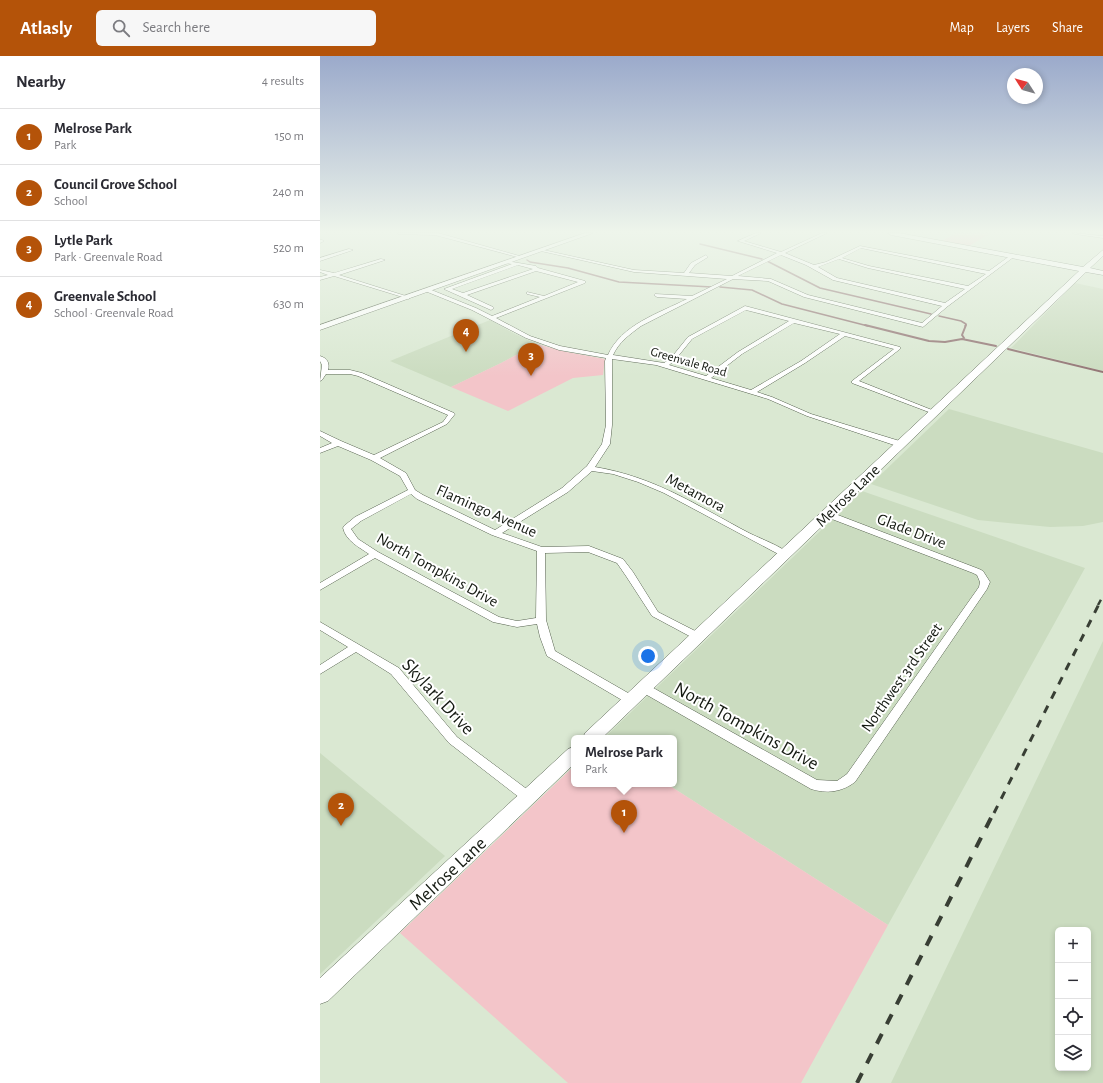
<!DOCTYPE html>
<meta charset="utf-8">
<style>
body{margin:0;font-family:"Alegreya Sans",sans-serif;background:#f7f7f7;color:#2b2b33}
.controls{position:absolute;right:12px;bottom:12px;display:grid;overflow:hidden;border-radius:6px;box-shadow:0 2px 6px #0003}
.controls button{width:36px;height:36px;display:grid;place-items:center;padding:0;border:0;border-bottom:1px solid #e1e1e2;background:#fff;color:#2b2b33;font:20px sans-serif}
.compass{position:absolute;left:687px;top:12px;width:36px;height:36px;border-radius:50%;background:#fff;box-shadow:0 2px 6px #0003;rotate:306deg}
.you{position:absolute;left:328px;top:600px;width:14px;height:14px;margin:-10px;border:3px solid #fff;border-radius:50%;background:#1a73e8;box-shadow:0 0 0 6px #1a73e833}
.badge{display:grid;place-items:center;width:26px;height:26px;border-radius:50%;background:#b45309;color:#fff;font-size:13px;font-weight:700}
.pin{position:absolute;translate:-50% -33px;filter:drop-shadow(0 1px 2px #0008)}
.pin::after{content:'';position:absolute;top:21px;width:14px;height:12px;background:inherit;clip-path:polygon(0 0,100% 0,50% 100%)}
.popup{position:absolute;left:251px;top:679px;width:106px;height:52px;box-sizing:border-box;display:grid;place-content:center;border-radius:6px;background:#fff;filter:drop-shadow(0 1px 3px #0005);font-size:13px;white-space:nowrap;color:#7c7c81}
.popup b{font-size:15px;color:#2b2b33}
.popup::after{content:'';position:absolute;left:50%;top:100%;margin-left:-8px;border:8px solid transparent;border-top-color:#fff}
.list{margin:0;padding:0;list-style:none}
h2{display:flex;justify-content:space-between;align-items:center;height:52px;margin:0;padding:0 16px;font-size:17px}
h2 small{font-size:13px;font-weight:400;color:#7c7c81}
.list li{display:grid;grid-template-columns:26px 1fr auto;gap:12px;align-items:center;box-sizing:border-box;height:56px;padding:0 16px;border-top:1px solid #e1e1e2}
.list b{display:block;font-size:15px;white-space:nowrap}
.list p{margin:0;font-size:13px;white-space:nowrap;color:#7c7c81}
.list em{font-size:13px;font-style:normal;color:#7c7c81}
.icon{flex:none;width:22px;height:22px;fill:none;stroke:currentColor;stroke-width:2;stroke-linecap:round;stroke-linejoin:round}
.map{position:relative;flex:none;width:783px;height:1027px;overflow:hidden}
header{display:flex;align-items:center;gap:24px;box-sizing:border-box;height:56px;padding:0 20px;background:#b45309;color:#fff}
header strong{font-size:19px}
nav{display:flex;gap:22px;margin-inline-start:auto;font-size:14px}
.search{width:280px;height:36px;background:#f7f7f7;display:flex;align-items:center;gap:10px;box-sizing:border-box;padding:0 14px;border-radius:6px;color:#7c7c81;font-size:15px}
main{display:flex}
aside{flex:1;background:#fff}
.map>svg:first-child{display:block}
.built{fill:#cbdcc0;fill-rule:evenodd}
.green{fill:#f3c5c9}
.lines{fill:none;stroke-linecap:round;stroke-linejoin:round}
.stream-far1{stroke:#927474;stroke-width:1.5}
.stream{stroke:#927474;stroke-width:2}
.street-casing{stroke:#576350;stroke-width:1}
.secondary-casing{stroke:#576350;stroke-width:1}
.street{fill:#fff;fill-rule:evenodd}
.secondary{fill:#fff;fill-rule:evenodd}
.rail-far2{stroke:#383e34;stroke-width:2.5;stroke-dasharray:6 6;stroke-linecap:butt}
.rail-far1{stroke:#383e34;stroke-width:3;stroke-dasharray:8 8;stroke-linecap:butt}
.rail{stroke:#383e34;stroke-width:4;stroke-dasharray:11 11;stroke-linecap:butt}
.labels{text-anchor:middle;stroke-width:4;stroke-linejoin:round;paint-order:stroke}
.far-street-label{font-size:13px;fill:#141911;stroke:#fff}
.street-label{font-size:16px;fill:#141911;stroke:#fff}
.near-street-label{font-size:19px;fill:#141911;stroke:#fff}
</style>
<header>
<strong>Atlasly</strong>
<div class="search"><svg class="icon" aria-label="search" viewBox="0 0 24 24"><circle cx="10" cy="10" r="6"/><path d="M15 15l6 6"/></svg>Search here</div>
<nav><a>Map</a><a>Layers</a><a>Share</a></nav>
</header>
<main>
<aside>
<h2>Nearby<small>4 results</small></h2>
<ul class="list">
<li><span class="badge">1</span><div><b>Melrose Park</b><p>Park</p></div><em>150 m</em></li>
<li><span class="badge">2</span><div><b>Council Grove School</b><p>School</p></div><em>240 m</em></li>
<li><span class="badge">3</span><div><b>Lytle Park</b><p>Park · Greenvale Road</p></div><em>520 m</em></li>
<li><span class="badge">4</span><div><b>Greenvale School</b><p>School · Greenvale Road</p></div><em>630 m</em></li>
</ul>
</aside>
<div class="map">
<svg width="783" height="1027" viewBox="0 0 783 1027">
<rect width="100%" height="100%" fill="#dae8d2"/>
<g class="built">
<polygon points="755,227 783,233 783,315 691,292"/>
<polygon points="170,264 195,278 217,288 181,307 131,331 70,305"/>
<polygon points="629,353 783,397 783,466 763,470 730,471 658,464 551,428"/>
<polygon points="542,435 765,512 568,869 347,728 354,728 354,682 284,682"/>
<path d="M783,585V1027H571ZM738,874H768V1012H738Z"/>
<polygon points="0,697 125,800 0,918"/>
</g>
<g class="green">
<polygon points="636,177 671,177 649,190 622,185"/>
<polygon points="217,288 247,296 285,303 283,319 253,322 188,355 131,331 181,307"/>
<polygon points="254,710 254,728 347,728 568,869 481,1027 248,1027 80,877"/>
</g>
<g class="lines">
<g class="stream-far1">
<polyline points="380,188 442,203"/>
<polyline points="207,204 210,206 248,212 299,226 392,231"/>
<polyline points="447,205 500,232 611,258"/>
<polyline points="400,231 432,234 462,248 548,270"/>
<polyline points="619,260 641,265 646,268 645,270"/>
</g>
<g class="stream">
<polyline points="545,269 609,285 625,286 642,283 676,290"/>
<polyline points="644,282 642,279 646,269"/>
<polyline points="688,293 783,316"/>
</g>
<defs>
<g id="street">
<polygon points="77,177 118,177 203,201 201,202 115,179 79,178"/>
<path d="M436,177H441L424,185L461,196L502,177H507L465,197L494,209L506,206L540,190L669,215L691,199L695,200L628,250L603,271L484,241L448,225L413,223L321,270C309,279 299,286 293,299L344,307L351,302L368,281L425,250L580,291V293L539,325L617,356L614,358L532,327V325L574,293L525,280L485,307L437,336L452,341L491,358L583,386V390H577L487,360L448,343L336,309L292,303V369L290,388L275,411C335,421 376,449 429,477C439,482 463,491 469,498L468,500H462L344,437L318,426L293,418L272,415L248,436L182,477L222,491L269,490L303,503L313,516L338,556L383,579L384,581L383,583H375L332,560L306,520L297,507L268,496L225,497L226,564L235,595L315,641L316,644L315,647L311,648L307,647L227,600L220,581L217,568L197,571L173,566L55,502L0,534V527L49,498C39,491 26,485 23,472L24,470L35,461L88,434L80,420L51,404L18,390L0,397V392L12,387L0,380V375L21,385L54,399L123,366L128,359L38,320L30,318H6L2,324L0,325L2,309L0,305V300C7,302 10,307 8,314H30L42,317L134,357L135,358L127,368L60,402L86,417L95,434L103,439L175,474L242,432L267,410L282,388L286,369L285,305L286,302L239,294L206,282L152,254L105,235V233H109L156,252L172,260L220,241L207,238V236L224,240L258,226L216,215L147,239L173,251L174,252L171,254L124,233L192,208L185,207L187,205L216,210L218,212L265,225V227L176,262L210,280L240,290L288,299C301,269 339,257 367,243L337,241L334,239L335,238L372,240L407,223L314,216L221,195L219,193L314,214L364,217L371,207L386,199L388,201L375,209L369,217L412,220L457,197L418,185ZM541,192L666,218L648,230L549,210L522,202ZM461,199L486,209L513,224L622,250L602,267L488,239L451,223L418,220ZM519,203L548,212L645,233L625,247L517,222L498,211ZM198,209L213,213L143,237L132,233ZM426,254L469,265L418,296L386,320L349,309L355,304L372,283ZM474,267L520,278L481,305L431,334L391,322L422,298ZM91,438L97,443L172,479L217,495L216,562L197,565L179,561L58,496L38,483L31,473L41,465Z"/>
<polygon points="753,177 783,180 783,182 755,178"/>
<polygon points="0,184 2,184 4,185 0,187"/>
<polygon points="29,193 33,194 0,205 0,202"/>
<polygon points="61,203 65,204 19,219 89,241 89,243 14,220 0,224 0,221 8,219 0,216 0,214 14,217"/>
<path d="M504,456H510L659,513L663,515L670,526L667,533L535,726C522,736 507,738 491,733L320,635L319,632L320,629L324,628L328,629L497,724L517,725L527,718L659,531L660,526L657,519L653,517L504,460L503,458Z"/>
<polygon points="0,566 79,612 137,681 212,737 214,741 212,745 208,746 204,745 129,687 71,618 36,596 0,618 0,609 28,591 0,574"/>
</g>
<g id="secondary">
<polygon points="265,177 273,177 0,274 0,269"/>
<polygon points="568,177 579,177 763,211 783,194 783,200 770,212 783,215 783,219 766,216 282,682 263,682 265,677 759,215 571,179"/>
<polygon points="254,691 254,708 8,945 0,948 0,922 248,693"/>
</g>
</defs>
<use href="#street" class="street-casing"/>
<use href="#secondary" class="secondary-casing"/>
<use href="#street" class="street"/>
<use href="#secondary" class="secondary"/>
<polyline class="rail-far2" points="778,549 783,540"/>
<polyline class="rail-far1" points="674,757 779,548"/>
<polyline class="rail" points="537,1027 674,756"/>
</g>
<linearGradient id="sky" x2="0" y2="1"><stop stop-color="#9baacb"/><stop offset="0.55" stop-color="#eef5eb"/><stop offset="1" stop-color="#eef5eb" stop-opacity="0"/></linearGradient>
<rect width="783" height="320" fill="url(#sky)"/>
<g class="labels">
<g class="far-street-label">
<text transform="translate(369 305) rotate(16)" y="5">Greenvale Road</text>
</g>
<g class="street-label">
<text transform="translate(376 436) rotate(28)" y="6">Metamora</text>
<text transform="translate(527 439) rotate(-44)" y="6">Melrose Lane</text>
<text transform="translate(167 454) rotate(24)" y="6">Flamingo Avenue</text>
<text transform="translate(592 474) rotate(21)" y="6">Glade Drive</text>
<text transform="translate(118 513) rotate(29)" y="6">North Tompkins Drive</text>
<text transform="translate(581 621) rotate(-55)" y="6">Northwest 3rd Street</text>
</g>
<g class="near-street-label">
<text transform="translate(119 640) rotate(47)" y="7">Skylark Drive</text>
<text transform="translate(427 669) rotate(29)" y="7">North Tompkins Drive</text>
<text transform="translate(127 817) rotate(-43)" y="7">Melrose Lane</text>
</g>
</g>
</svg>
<div class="controls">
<button>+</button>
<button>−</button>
<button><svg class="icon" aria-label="locate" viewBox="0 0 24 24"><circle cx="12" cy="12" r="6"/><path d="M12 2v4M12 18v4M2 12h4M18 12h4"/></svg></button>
<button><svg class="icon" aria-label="layers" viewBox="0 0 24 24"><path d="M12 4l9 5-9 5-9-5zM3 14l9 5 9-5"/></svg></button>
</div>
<svg class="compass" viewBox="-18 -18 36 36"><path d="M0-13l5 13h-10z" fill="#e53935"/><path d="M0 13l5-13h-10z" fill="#7c7c81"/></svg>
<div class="you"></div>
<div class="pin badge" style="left:304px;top:777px">1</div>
<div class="popup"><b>Melrose Park</b>Park</div>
<div class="pin badge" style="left:21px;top:770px">2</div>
<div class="pin badge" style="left:211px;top:320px">3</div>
<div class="pin badge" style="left:146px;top:296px">4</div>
</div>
</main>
